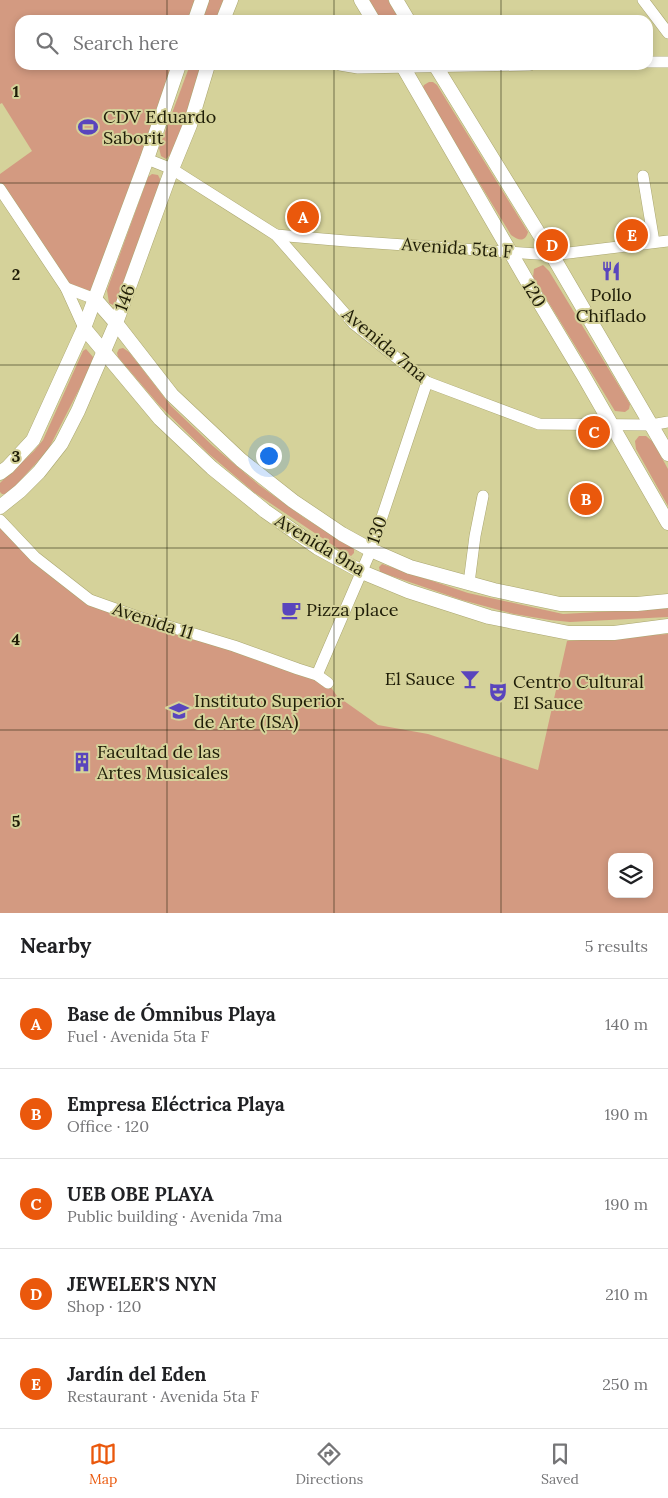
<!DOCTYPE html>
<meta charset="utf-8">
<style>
body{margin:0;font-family:Lora,serif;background:#f2f2f2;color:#202124}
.controls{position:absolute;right:15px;bottom:15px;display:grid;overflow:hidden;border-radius:10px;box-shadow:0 2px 8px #0003}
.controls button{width:45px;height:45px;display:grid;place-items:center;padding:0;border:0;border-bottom:1px solid #e0e0e0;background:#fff;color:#202124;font:25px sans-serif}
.you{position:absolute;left:268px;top:455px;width:18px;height:18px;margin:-12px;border:4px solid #fff;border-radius:50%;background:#1a73e8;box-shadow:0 0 0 8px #1a73e833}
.badge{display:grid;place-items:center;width:32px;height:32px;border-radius:50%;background:#ea580c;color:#fff;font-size:16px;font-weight:700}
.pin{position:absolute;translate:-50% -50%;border:2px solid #fff;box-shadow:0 1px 5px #0006}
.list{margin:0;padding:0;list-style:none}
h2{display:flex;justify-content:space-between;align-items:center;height:65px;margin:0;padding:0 20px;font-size:21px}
h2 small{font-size:16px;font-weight:400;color:#757577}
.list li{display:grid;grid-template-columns:32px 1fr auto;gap:15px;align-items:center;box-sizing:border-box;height:90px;padding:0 20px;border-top:1px solid #e0e0e0}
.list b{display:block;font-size:19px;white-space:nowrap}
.list p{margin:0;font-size:16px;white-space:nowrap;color:#757577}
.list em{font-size:16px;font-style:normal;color:#757577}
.icon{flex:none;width:28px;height:28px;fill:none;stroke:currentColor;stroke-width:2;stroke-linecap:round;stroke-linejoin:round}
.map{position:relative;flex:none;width:668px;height:913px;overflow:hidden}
.search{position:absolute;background:#fff;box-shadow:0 2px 8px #0003;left:15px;right:15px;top:15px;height:55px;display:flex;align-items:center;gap:12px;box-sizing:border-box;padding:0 18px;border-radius:15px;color:#757577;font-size:19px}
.sheet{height:515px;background:#fff}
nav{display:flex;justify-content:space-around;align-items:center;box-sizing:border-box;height:70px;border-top:1px solid #e0e0e0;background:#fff;font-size:14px;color:#757577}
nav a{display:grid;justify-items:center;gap:2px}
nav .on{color:#ea580c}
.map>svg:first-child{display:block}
.green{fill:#d39a81;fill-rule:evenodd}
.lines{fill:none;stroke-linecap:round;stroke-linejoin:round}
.minor-casing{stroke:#aaa670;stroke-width:12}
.major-casing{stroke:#aaa670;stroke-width:15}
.minor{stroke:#fff;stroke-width:11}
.major{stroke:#fff;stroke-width:14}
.grid{fill:none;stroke:#1f1d07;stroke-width:1;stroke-opacity:0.55}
.labels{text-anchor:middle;stroke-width:4;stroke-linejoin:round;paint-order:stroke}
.poi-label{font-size:18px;fill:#1f1d07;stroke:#d5d29a;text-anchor:start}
.street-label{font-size:18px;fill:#1f1d07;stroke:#d5d29a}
.grid-label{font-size:16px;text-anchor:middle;font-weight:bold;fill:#1f1d07;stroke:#d5d29a;stroke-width:4;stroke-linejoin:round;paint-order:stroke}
</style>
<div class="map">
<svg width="668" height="913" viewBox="0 0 668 913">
<rect width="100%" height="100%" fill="#d5d29a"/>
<g class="green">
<polygon points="0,0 202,0 195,20 20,20 20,65 179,65 95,299 66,288 0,189 0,174 32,151 2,103 0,104"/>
<polygon points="207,0 224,0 216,20 203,19 202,14"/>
<polygon points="369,0 388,0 400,20 381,20"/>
<polygon points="190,65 207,65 172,153 166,159 161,156 159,148"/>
<path d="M429,82H433L437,85L528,232C525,243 518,240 511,235L422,89L424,85Z"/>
<polygon points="152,174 158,175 161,181 118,300 113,305 109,303 107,290 148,177"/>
<polygon points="543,265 549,271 630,404 629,409 625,412 615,411 533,277 534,269"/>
<polygon points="123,348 129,352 171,406 213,446 259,485 303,517 354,549 354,553 351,556 343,552 255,493 209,454 159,405 118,357 117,353 119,349"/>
<polygon points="86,349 93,357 93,362 48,450 8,494 2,494 0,492 0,483 2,481 34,451 43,440 83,351"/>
<polygon points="639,436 646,436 653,442 668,469 668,506 636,449 635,441"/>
<path d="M0,524L90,600L328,683L337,696L378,725L428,734L538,770L567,641L668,634V913H0ZM612,857H649V894H612Z"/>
<polygon points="382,564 468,593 563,614 668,608 668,617 570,622 550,620 514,614 462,600 380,572 379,567"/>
</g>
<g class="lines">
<defs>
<g id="minor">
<polyline points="643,0 668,33"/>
<polyline points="648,62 668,62"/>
<polyline points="340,65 358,68 530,65"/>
<polyline points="147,159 172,169 276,235 354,324 427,382 539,424 651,425 668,422"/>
<polyline points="643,176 654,242"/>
<polyline points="0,189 66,288 84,328"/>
<polyline points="276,235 346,241 552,255 668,241"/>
<polyline points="66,288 95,299"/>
<polyline points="0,520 35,557 90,600 138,617 234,646 298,669 317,675 328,683"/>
<polyline points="469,583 475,536 483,496"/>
<polyline points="317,675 371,550 427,382"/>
</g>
<g id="major">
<polyline points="361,0 373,20"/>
<polyline points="396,0 408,20"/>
<polyline points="195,20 202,0"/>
<polyline points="223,20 231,0"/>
<polyline points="402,65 538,300 583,375 668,523"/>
<polyline points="435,65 552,255 668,454"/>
<polyline points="95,299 116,323 172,395 241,460 293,501 342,534 371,550 410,567 494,590 560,604 637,604 668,601"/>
<polyline points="84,328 160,419 212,468 265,511 318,548 362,572 408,591 489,617 569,633 614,633 668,626"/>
<polyline points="0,473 8,467 33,440 84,328 147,159 179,65"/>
<polyline points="0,507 20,491 39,472 61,444 78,411 116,323 172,169 190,125 208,65"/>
</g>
</defs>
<use href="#minor" class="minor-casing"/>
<use href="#major" class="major-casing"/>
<use href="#minor" class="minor"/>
<use href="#major" class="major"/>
</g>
<path class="grid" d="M167,0V20M334,0V20M501,0V20M167,65V913M334,65V913M501,65V913M0,183H668M0,365H668M0,548H668M0,730H668"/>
<defs>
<symbol id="stadium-bare" viewBox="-9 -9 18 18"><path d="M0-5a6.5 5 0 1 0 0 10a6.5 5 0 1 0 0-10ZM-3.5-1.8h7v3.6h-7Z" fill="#5945bd" stroke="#d5d29a" stroke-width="2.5" paint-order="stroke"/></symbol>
<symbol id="restaurant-bare" viewBox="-9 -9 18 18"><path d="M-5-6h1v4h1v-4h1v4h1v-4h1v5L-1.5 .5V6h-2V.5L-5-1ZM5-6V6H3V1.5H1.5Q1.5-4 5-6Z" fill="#5945bd" stroke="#d5d29a" stroke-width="2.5" paint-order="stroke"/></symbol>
<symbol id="cafe-bare" viewBox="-9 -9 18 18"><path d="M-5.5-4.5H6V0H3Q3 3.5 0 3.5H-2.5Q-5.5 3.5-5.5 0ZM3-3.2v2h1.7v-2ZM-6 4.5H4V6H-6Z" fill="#5945bd" stroke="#d5d29a" stroke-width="2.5" paint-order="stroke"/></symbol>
<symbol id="bar-bare" viewBox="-9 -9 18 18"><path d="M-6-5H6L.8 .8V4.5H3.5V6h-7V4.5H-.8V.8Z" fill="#5945bd" stroke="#d5d29a" stroke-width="2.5" paint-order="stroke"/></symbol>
<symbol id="theatre-bare" viewBox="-9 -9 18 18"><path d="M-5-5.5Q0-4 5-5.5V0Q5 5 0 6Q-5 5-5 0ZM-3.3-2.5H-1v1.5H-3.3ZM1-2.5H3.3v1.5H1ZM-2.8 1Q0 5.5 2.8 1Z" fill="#5945bd" stroke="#d5d29a" stroke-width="2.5" paint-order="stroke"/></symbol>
<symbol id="university-bare" viewBox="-9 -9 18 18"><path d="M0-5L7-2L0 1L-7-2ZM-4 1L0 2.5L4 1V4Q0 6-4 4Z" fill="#5945bd" stroke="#d5d29a" stroke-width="2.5" paint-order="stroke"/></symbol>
<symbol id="building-bare" viewBox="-9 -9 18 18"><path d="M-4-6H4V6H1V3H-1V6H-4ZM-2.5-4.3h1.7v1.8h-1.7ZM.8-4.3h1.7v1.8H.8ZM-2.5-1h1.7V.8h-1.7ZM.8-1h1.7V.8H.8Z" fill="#5945bd" stroke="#d5d29a" stroke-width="2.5" paint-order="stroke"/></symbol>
</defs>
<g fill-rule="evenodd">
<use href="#stadium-bare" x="74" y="113" width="28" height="28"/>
<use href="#restaurant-bare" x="597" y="257" width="28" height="28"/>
<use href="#cafe-bare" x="277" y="596" width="28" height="28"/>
<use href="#bar-bare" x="456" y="665" width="28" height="28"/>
<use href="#theatre-bare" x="484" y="678" width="28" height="28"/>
<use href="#university-bare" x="165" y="697" width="28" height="28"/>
<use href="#building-bare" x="68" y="748" width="28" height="28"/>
</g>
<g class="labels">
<g class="poi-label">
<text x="103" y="123">CDV Eduardo<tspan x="103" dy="21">Saborit</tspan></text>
<text x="611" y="301" text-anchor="middle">Pollo<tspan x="611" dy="21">Chiflado</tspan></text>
<text x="306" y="616">Pizza place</text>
<text x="455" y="685" text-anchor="end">El Sauce</text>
<text x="513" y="688">Centro Cultural<tspan x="513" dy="21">El Sauce</tspan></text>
<text x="194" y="707">Instituto Superior<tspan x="194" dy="21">de Arte (ISA)</tspan></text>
<text x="97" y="758">Facultad de las<tspan x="97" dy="21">Artes Musicales</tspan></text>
</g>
<g class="street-label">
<text transform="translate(457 248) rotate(4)" y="6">Avenida 5ta F</text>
<text transform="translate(534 294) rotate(59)" y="6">120</text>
<text transform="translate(125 298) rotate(-70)" y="6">146</text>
<text transform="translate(385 345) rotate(40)" y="6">Avenida 7ma</text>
<text transform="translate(377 530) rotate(-71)" y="6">130</text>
<text transform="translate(320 545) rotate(31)" y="6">Avenida 9na</text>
<text transform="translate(153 621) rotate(18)" y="6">Avenida 11</text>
</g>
</g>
<g class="grid-label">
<text x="16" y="97">1</text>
<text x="16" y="280">2</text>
<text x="16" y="462">3</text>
<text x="16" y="645">4</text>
<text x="16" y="827">5</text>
</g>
</svg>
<div class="controls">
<button><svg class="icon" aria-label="layers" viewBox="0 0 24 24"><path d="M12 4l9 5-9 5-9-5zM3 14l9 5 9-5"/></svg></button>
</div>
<div class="you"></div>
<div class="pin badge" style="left:303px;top:217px">A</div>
<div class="pin badge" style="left:586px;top:499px">B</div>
<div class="pin badge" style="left:594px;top:432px">C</div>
<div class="pin badge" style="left:552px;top:245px">D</div>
<div class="pin badge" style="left:632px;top:235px">E</div>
<div class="search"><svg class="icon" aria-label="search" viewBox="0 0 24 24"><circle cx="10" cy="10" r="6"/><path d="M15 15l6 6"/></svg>Search here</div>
</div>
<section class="sheet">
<h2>Nearby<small>5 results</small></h2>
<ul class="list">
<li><span class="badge">A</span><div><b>Base de Ómnibus Playa</b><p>Fuel · Avenida 5ta F</p></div><em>140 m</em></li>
<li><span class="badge">B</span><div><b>Empresa Eléctrica Playa</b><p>Office · 120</p></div><em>190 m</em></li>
<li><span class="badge">C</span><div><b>UEB OBE PLAYA</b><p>Public building · Avenida 7ma</p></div><em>190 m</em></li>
<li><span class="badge">D</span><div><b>JEWELER'S NYN</b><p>Shop · 120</p></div><em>210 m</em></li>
<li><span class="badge">E</span><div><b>Jardín del Eden</b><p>Restaurant · Avenida 5ta F</p></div><em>250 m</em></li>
</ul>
</section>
<nav>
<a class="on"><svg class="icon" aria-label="map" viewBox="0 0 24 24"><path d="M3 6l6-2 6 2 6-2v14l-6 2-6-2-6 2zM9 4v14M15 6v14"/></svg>Map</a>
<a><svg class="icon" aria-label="directions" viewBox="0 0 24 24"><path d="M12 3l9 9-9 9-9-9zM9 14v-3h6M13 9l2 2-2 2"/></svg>Directions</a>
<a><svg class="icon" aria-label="saved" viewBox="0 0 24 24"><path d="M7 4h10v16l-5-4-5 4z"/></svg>Saved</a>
</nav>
